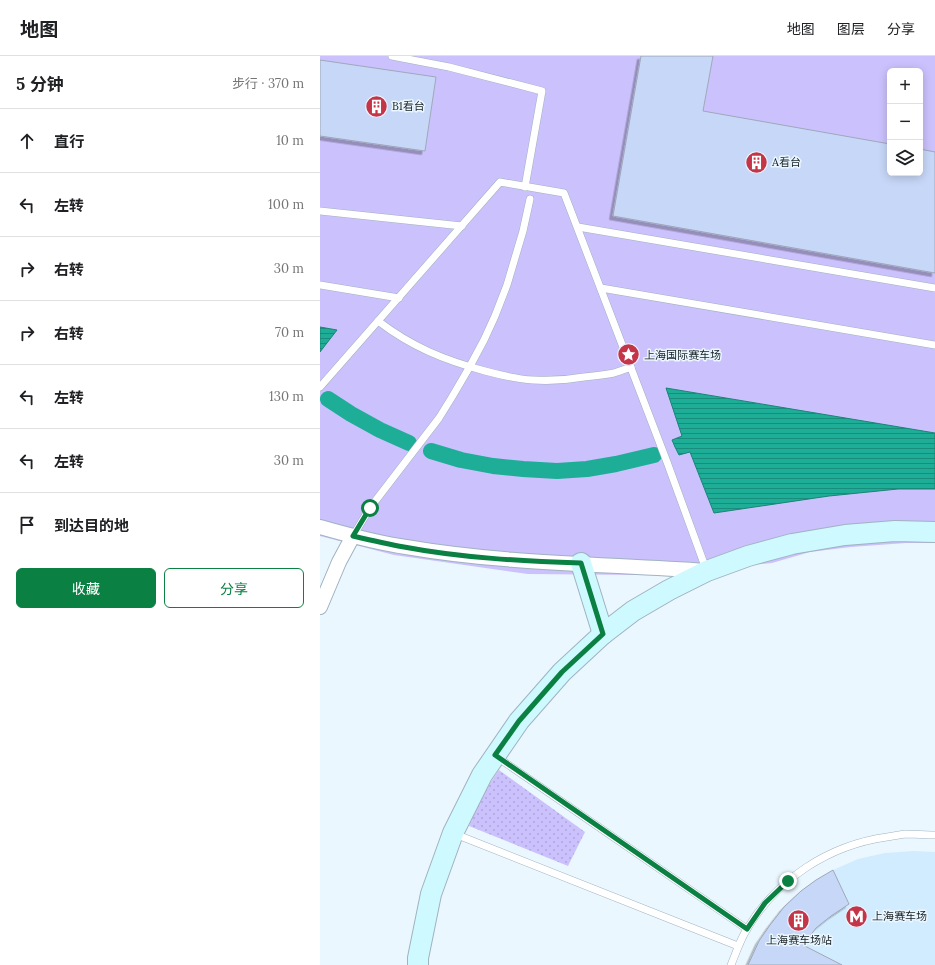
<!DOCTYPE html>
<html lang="zh">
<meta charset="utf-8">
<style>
body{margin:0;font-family:Lora,"Noto Sans SC",serif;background:#f6f6f6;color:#202124}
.controls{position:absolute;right:12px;top:12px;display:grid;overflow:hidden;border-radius:6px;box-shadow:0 2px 10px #0003}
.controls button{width:36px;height:36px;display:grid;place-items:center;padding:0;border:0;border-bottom:1px solid #e0e0e0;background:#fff;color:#202124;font:20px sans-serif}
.stop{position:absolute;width:12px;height:12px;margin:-9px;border:3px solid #0b8043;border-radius:50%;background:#fff}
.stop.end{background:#0b8043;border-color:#fff;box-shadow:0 1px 4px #0008}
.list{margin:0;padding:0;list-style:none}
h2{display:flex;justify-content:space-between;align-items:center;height:52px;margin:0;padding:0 16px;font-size:17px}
h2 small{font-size:13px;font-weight:400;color:#757577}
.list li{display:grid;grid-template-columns:26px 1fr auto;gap:12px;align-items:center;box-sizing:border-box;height:64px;padding:0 16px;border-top:1px solid #e0e0e0}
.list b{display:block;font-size:15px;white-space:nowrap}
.list em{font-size:13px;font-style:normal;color:#757577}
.actions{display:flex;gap:8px;padding:12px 16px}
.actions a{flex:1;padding:9px 0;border:1px solid #0b8043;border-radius:6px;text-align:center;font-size:14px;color:#0b8043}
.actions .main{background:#0b8043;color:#fff}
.icon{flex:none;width:22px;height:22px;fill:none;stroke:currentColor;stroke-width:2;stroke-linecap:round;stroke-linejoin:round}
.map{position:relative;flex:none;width:615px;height:909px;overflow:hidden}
header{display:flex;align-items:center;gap:24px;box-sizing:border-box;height:56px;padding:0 20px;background:#fff;border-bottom:1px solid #e0e0e0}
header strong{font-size:19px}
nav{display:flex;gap:22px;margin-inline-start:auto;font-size:14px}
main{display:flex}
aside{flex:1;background:#fff}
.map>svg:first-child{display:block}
.built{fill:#d1ecfe}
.grass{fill:url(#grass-dots)}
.green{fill:#cbc1fc;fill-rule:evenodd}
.water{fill:url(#water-rules);stroke:#1c8375}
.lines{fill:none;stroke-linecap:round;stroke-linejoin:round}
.canal{stroke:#1eae98;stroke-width:16}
.building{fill:#c7d7f7;stroke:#9fa8ba;filter:url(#shadow)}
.lane-casing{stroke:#a0b3c0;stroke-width:8}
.street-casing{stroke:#a0b3c0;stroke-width:16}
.secondary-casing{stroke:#a0b3c0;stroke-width:22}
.lane{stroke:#fff;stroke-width:7}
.street{stroke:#fff;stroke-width:14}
.secondary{stroke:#cef9ff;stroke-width:20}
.route{stroke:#0b8043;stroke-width:5}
.labels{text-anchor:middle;stroke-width:3;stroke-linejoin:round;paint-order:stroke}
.poi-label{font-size:11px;fill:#171f23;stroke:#ebf7ff;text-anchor:start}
</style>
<header>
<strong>地图</strong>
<nav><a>地图</a><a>图层</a><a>分享</a></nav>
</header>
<main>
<aside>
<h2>5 分钟<small>步行 · 370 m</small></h2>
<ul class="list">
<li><svg class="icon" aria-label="ahead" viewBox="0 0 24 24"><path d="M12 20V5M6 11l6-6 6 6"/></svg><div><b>直行</b></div><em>10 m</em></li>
<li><svg class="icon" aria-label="left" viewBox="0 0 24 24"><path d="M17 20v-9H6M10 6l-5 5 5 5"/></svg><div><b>左转</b></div><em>100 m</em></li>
<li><svg class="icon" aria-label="right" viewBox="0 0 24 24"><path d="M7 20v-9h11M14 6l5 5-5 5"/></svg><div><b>右转</b></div><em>30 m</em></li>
<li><svg class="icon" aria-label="right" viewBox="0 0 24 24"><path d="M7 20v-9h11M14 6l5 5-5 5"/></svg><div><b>右转</b></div><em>70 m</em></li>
<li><svg class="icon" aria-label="left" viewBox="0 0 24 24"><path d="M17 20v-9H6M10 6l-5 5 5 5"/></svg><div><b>左转</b></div><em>130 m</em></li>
<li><svg class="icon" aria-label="left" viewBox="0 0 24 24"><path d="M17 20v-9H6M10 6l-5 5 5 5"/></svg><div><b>左转</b></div><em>30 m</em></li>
<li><svg class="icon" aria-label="arrive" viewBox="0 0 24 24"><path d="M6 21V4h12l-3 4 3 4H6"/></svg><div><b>到达目的地</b></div></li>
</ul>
<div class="actions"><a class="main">收藏</a><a>分享</a></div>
</aside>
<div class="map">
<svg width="615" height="909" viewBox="0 0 615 909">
<defs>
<pattern id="grass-dots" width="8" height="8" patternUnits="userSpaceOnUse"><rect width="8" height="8" fill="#cbc1fc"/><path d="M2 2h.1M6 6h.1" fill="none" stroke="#aea5d8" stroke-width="1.8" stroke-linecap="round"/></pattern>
<pattern id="water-rules" width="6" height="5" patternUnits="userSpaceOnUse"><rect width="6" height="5" fill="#1eae98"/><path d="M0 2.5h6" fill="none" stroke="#198d7c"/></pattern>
<filter id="shadow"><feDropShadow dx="-3.5" dy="3.5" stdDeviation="0" flood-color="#0004"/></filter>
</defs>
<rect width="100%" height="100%" fill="#ebf7ff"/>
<polygon class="built" points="593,795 615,796 615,909 428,909 439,885 450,869 464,851 481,835 496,824 513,814 538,803 565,797"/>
<path class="grass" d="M179,714L265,776L248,810L149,770C157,750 166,732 179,714Z"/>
<path class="green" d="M0,0H615V487H586L531,491L490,496L452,507L318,519L208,518L74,499L0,480ZM570,15H600V117H570Z"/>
<g class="water">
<polygon points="0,271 17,274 0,296"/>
<polygon points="346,332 615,377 615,433 578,433 509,440 394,457 370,396 359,399 355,391 352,384 362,380"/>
</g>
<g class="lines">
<g class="canal">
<polyline points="8,343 31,358 60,374 89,387"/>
<polyline points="111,395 141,404 173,410 203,413 237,415 267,413 296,408 334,399"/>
</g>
</g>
<g class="building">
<polygon points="321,0 393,0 383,55 570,88 570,117 600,117 600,93 615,96 615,217 293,160"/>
<polygon points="0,4 116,21 105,95 0,80"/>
<polygon points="513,814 529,848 511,860 496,872 483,889 522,909 428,909 439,885 450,869 464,851 481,835 496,824"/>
</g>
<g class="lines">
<defs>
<g id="lane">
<polyline points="72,0 129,11 222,35 205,131"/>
<polyline points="0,155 142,170"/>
<polyline points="258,171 615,232"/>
<polyline points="0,229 79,242"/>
<polyline points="281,232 615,289"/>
<path d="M58,265C92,291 124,304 165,315C180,319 196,323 213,324C230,325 247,324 264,321C274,320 284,319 294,317C300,315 306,313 311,311"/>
<polyline points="0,331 180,126 244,137 347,406 386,513"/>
<polyline points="33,480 50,452 119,362 132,341 149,312 164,284 175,260 187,229 203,175 210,143"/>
<polyline points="177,701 427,873"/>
<polyline points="135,778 418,890"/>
<path d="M411,909C416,897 420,884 427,873C457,823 509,789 567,781C573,780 579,779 585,778C595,778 605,779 615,779"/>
</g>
<g id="street">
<path d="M0,471C28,479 57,487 86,491C185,508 286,508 386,515"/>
<polyline points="0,551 19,506 33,480"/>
</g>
<g id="secondary">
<polyline points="261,507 283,578"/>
<polyline points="98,909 98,902 111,838 133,777 162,719 199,665 242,616 283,578 313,555 349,534 387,515 428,500 472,488 525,479 575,475 615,476"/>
</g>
</defs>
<use href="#lane" class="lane-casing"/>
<use href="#street" class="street-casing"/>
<use href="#secondary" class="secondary-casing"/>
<use href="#lane" class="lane"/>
<use href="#street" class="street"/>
<use href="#secondary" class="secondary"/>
</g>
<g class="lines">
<path class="route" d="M50,452L33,480C50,484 67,488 84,491C142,502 202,505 261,507L283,578L242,616L199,665L175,699L427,873L445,847L468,825"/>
</g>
<defs>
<symbol id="building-disc" viewBox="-11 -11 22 22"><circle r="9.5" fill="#c5354a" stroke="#ebf7ff"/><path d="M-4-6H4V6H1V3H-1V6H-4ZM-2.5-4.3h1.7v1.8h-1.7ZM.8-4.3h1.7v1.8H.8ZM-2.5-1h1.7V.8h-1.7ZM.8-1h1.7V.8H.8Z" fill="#fff"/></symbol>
<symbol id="sight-disc" viewBox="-11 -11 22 22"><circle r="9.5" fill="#c5354a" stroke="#ebf7ff"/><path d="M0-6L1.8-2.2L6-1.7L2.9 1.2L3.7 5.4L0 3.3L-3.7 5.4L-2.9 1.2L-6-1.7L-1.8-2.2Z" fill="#fff"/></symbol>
<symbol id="metro-disc" viewBox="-11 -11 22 22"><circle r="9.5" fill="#c5354a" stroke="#ebf7ff"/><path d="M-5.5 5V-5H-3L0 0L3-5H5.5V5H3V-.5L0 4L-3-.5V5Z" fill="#fff"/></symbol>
</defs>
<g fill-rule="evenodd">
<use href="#building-disc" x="44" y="38" width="25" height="25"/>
<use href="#building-disc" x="424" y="94" width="25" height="25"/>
<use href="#sight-disc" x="296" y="286" width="25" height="25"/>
<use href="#metro-disc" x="524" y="848" width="25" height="25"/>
<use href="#building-disc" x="466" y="852" width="25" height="25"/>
</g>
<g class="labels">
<g class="poi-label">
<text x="72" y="54">B1看台</text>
<text x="452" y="110">A看台</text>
<text x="324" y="303">上海国际赛车场</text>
<text x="552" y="864">上海赛车场</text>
<text x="479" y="888" text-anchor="middle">上海赛车场站</text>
</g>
</g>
</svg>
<div class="controls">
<button>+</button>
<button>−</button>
<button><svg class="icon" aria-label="layers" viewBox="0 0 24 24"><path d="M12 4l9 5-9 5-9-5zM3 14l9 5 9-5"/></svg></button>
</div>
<div class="stop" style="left:50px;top:452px"></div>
<div class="stop end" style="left:468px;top:825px"></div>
</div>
</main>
